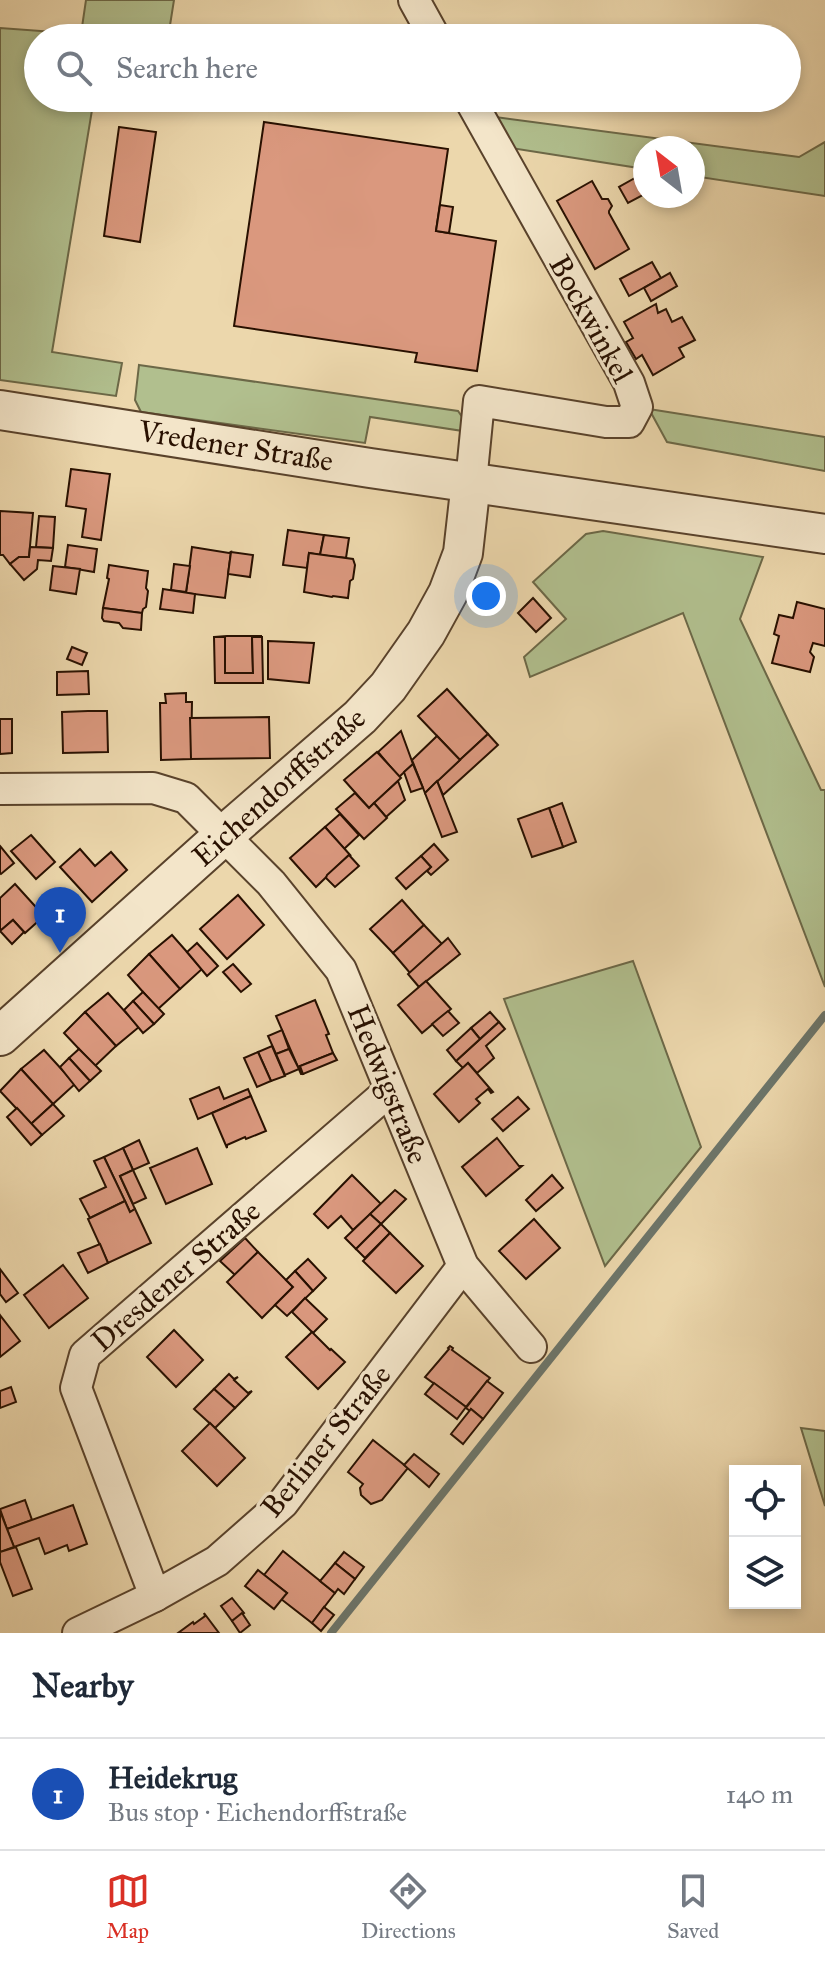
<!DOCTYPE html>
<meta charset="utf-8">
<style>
body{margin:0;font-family:"IM FELL Great Primer",serif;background:#f6f6f7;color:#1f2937}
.controls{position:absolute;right:24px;bottom:24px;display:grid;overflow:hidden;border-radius:0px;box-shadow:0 4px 12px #0003}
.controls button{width:72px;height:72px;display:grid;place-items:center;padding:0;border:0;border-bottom:2px solid #e0e1e3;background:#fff;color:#1f2937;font:40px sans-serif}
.compass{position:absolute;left:633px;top:136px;width:72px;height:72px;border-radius:50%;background:#fff;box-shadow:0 4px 12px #0003;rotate:329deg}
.you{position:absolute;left:486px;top:596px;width:28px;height:28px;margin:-20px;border:6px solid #fff;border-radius:50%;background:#1a73e8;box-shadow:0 0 0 12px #1a73e833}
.badge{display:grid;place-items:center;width:52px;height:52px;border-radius:50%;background:#d93025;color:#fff;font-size:26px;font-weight:700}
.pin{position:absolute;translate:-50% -66px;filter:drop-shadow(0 2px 4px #0008)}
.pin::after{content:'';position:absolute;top:42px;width:28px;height:24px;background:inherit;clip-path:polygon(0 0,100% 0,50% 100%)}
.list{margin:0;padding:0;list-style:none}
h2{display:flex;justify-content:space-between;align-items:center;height:104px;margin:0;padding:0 32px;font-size:34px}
h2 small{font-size:26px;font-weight:400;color:#747a83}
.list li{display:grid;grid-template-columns:52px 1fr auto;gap:24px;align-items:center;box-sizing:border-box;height:112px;padding:0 32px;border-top:2px solid #e0e1e3}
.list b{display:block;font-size:30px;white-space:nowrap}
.list p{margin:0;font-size:26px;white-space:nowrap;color:#747a83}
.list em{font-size:26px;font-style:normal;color:#747a83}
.icon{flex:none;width:44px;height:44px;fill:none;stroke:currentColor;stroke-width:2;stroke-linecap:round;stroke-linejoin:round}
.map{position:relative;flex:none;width:825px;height:1633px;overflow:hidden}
.search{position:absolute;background:#fff;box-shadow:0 4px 12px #0003;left:24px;right:24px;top:24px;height:88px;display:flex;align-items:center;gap:20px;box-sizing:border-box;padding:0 28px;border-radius:44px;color:#747a83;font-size:30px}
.sheet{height:216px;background:#fff}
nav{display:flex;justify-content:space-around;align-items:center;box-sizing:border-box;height:112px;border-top:2px solid #e0e1e3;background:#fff;font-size:22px;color:#747a83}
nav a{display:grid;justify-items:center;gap:4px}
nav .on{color:#d93025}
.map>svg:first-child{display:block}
.green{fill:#b1bf8e;stroke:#6c6847;stroke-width:2}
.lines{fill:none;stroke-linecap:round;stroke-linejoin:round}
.stream{stroke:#6c756a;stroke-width:8}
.building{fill:#da987e;stroke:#281000;stroke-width:2}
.minor-casing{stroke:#59422b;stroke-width:34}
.tertiary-casing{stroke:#59422b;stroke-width:42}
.minor{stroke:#f3e5c9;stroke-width:30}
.tertiary{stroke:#f3e5c9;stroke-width:38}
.labels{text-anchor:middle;stroke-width:7;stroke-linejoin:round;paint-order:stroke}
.street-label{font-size:30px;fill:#281000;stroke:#f3e5c9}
</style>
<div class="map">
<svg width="825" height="1633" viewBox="0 0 825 1633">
<rect width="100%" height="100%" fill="#ecd7ac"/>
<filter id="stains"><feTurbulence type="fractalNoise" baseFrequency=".0025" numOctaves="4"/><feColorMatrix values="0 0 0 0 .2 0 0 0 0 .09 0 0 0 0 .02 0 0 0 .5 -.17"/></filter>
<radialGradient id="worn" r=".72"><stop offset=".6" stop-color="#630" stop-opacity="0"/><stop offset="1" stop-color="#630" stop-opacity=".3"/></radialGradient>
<g class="green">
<polygon points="86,0 174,0 168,38 38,38 38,98 94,98 52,352 122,363 116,396 0,380 0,28 81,34"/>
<polygon points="488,116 799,157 825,142 825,196 693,176 693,148 645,148 645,169 505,147"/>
<polygon points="139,365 458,411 465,421 463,431 370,417 365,443 141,412 135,400"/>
<polygon points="649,409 825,437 825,471 667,442"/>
<polygon points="603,531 763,557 740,619 821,790 825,790 825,987 683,613 530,677 524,657 566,619 533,582 586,534"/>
<polygon points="633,961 701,1147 605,1266 504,999"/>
<polygon points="801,1428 825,1431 825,1506"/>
</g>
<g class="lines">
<polyline class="stream" points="331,1633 825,1015"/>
</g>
<g class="building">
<polygon points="264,122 448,149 436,231 496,241 477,371 415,362 417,353 234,326"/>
<polygon points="119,127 156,132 140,242 104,236"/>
<polygon points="642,174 645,179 645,194 628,203 619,187"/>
<polygon points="592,181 602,199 608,199 612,206 609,211 609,213 629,249 595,269 557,201"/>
<polygon points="440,205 453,207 449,233 436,231"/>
<polygon points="652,262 661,278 629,296 620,279"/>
<polygon points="670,273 677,286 651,301 644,288"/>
<polygon points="656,304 658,313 666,309 672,322 682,317 695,340 679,348 684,357 653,375 642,355 636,359 626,342 633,338 624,322"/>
<polygon points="71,469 110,474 101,540 82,537 86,509 66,506"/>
<polygon points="0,511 33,513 29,557 19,557 10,564 3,555 0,555"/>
<polygon points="39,516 55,517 53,548 36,547"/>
<polygon points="288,530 324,535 320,555 309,553 307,568 283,565"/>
<polygon points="324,535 349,538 346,558 320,555"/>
<polygon points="68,545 97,549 94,572 65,567"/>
<polygon points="30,547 53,548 51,561 38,560 37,569 24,580 10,564 19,557 29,557"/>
<polygon points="192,547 229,553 231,552 225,598 186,593"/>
<polygon points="231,552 253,555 250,577 228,574"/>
<polygon points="309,553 353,559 355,565 353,579 350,581 348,598 333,596 332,597 304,592"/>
<polygon points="174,564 190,566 186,592 171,590"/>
<polygon points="109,565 148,571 146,588 148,591 146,607 143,609 142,613 103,608 109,579 107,578"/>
<polygon points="53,566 80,569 76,594 50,590"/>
<polygon points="163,589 195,594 193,613 160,609"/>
<polygon points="533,598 551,618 536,632 518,613"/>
<polygon points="797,602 825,609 825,646 813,643 810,652 814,657 810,672 772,663 779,636 774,634 779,615 793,618"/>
<polygon points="103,608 142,613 141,630 123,628 119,623 104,621 102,618"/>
<polygon points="227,636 262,636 252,637 253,673 225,673 225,637 214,637"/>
<polygon points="214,637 225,637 225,673 253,673 252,637 262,637 263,683 215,683"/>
<polygon points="268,641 314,643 309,683 268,679"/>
<polygon points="72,647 87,653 82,665 67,659"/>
<polygon points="88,671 89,694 57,695 57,672"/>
<polygon points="447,689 488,734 460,760 418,716"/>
<polygon points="186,693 186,702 192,702 191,759 161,760 160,703 166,703 165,694"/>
<polygon points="88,711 107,711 108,752 63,753 62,712"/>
<polygon points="269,717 270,758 191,759 190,718"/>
<polygon points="0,719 12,719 12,753 0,754"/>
<polygon points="401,731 413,764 399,777 378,752"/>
<polygon points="488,734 498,745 443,795 437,781"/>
<polygon points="437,736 460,760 425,793 412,760"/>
<polygon points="377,752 401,778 369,808 344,780"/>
<polygon points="413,764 423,788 411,792 404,772"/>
<polygon points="398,781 405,800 386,817 374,803"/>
<polygon points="437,781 457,832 442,837 425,793"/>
<polygon points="355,793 369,808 374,803 387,818 364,839 336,809"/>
<polygon points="562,803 576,842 563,847 549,808"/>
<polygon points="549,808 563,847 532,857 518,819"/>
<polygon points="340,814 359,835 344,849 325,827"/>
<polygon points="325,827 351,856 349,855 316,887 290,858"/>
<polygon points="31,835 55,862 36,879 11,851"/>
<polygon points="434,844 448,860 431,875 427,871 431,867 421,856"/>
<polygon points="0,846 14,863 1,874 0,873"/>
<polygon points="80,849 95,866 111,852 127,870 92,902 60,867"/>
<polygon points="349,855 359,866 335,887 326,878 327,875"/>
<polygon points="421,856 431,867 406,889 396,878"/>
<polygon points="15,884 44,916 25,933 13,920 0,931 0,898"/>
<polygon points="238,895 264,925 227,959 200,929"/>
<polygon points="402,900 424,925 393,953 370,929"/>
<polygon points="13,920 24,932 12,944 0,931"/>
<polygon points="424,925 442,944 410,973 393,953"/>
<polygon points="172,935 202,969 180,989 149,954"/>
<polygon points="448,938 460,954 419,987 408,974"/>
<polygon points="197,943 218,966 207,976 187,952"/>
<polygon points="149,954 180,989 158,1009 128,975"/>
<polygon points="233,964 251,984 241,992 223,972"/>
<polygon points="426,981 451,1009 422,1033 398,1005"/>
<polygon points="143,992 164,1014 154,1024 133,1001"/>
<polygon points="108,993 139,1027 116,1046 85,1012"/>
<polygon points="315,1000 329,1034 326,1035 333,1053 300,1066 303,1074 301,1074 276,1016"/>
<polygon points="133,1001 154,1024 143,1033 124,1010"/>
<polygon points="448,1011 459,1023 443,1036 432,1024"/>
<polygon points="85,1012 116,1046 95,1066 64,1033"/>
<polygon points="490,1012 499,1022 480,1039 471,1028"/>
<polygon points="499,1022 505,1029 486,1046 494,1058 477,1073 468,1063 463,1068 456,1061"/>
<polygon points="471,1028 480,1039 456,1061 447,1050"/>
<polygon points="282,1030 289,1049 276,1054 268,1036"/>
<polygon points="272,1046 285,1076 271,1081 258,1052"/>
<polygon points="79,1049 101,1071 90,1081 69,1058"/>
<polygon points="289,1049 299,1069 285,1075 276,1054"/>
<polygon points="44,1050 75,1084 53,1104 21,1069"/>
<polygon points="258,1052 271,1081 257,1087 244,1058"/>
<polygon points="333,1053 337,1060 303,1074 300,1066"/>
<polygon points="69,1058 90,1081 79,1091 60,1067"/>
<polygon points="468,1063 493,1092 491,1093 488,1089 476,1099 480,1103 459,1122 434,1094"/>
<polygon points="21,1069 53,1104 31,1124 0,1091"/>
<polygon points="219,1087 224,1099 248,1089 251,1096 198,1119 190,1099"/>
<polygon points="251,1096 266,1131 246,1139 245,1137 227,1145 227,1148 212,1113"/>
<polygon points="518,1097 529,1109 503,1131 492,1119"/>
<polygon points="53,1104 64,1116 42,1135 31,1124"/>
<polygon points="17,1108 42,1135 31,1145 7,1117"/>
<polygon points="497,1138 519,1166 522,1166 486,1196 462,1167"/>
<polygon points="139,1140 149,1163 133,1170 123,1148"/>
<polygon points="123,1148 133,1170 120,1176 135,1209 130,1212 104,1157"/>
<polygon points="197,1148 212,1184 166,1204 150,1168"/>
<polygon points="104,1157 125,1201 90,1218 80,1199 106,1187 94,1161"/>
<polygon points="133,1170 146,1198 133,1204 120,1176"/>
<polygon points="352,1175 381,1204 353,1230 341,1216 328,1228 314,1214"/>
<polygon points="552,1175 563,1188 536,1211 526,1200"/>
<polygon points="395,1190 406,1199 381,1224 370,1214"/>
<polygon points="125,1201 130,1212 135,1209 151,1243 108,1263 88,1219"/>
<polygon points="370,1214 381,1224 356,1249 345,1238"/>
<polygon points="534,1219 560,1248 526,1279 499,1251"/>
<polygon points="381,1224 390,1233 365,1258 356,1249"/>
<polygon points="390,1233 423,1266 396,1293 363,1261"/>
<polygon points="245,1238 258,1252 235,1275 220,1261"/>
<polygon points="100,1244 108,1263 88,1273 78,1253"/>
<polygon points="258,1252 293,1287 262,1318 227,1282"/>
<polygon points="308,1259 326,1278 313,1291 295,1271"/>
<polygon points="63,1265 88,1298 49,1328 24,1295"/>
<polygon points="0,1269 18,1293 6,1302 0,1294"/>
<polygon points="295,1271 313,1291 287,1316 275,1305 293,1287 286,1280"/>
<polygon points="305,1298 327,1319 313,1333 292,1312"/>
<polygon points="0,1315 20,1341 0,1357"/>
<polygon points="174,1330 203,1360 176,1387 147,1357"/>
<polygon points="312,1332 330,1350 331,1349 345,1362 318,1389 286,1357"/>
<polygon points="450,1346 453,1348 452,1350 490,1378 466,1407 425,1377 449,1349 448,1348"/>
<polygon points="229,1374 234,1379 238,1377 234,1380 248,1393 252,1391 235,1408 214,1389"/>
<polygon points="487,1381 503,1393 483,1419 471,1409 470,1411 466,1408"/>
<polygon points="434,1383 466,1407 457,1419 425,1394"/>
<polygon points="11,1387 16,1402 0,1408 0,1391"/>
<polygon points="214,1389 235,1408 215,1428 194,1409"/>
<polygon points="471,1409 483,1419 463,1444 451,1434"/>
<polygon points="210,1423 245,1458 217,1486 182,1451"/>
<polygon points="373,1440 408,1468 382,1500 371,1504 361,1495 360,1488 363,1484 348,1472"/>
<polygon points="414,1454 439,1474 429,1487 404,1465"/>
<polygon points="25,1500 32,1520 7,1529 0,1509"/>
<polygon points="73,1505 87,1544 69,1551 67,1545 45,1554 39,1538 14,1547 7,1529"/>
<polygon points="0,1511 14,1547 0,1552"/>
<polygon points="16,1547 32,1589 13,1596 0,1562 0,1552"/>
<polygon points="283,1551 335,1593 312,1623 281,1599 287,1593 264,1575"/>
<polygon points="344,1552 364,1567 355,1579 335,1563"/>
<polygon points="335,1563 355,1579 344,1594 338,1589 335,1593 320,1581"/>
<polygon points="258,1570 287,1593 274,1609 245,1586"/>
<polygon points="232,1598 244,1613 232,1621 221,1606"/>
<polygon points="324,1607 334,1615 321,1631 312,1623"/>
<polygon points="204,1613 219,1633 178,1633 193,1622 194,1624 205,1616"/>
<polygon points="242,1613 250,1625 240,1633 232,1621"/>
</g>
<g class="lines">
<defs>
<g id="minor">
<polyline points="414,0 435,38"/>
<polyline points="469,98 629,383 637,407 629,422 606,422 479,401 471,482"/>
<polyline points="0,789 153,788 186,798 271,883 341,970 463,1266 531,1347"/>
<polyline points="155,1596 76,1388 85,1355 389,1091"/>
<polyline points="78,1633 155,1596 217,1561 283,1503 463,1266"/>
</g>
<g id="tertiary">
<polyline points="0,410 370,468 825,534"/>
<polyline points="0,1036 224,835 360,717 388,687 426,633 448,593 463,553 471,482"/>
</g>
</defs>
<use href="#minor" class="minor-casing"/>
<use href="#tertiary" class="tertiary-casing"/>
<use href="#minor" class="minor"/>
<use href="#tertiary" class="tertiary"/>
</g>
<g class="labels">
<g class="street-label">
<text transform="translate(591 319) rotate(61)" y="10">Bockwinkel</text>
<text transform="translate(236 446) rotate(9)" y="10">Vredener Straße</text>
<text transform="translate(279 787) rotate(-42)" y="10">Eichendorffstraße</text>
<text transform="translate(388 1084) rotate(68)" y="10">Hedwigstraße</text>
<text transform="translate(176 1276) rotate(-41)" y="10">Dresdener Straße</text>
<text transform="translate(326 1441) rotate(-51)" y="10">Berliner Straße</text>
</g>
</g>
<rect width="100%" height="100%" filter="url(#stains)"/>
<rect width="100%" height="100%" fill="url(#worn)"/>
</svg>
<div class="controls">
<button><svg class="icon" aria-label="locate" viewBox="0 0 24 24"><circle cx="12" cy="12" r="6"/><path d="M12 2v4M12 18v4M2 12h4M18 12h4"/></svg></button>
<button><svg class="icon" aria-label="layers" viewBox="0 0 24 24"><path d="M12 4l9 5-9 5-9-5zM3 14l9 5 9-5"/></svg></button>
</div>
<svg class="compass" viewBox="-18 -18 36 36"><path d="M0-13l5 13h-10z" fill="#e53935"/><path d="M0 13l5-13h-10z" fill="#747a83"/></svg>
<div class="you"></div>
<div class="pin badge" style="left:60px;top:953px;background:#1a4fb4">1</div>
<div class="search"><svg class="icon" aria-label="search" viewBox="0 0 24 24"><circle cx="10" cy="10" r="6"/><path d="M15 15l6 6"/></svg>Search here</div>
</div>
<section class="sheet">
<h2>Nearby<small></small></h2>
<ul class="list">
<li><span class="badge" style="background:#1a4fb4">1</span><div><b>Heidekrug</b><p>Bus stop · Eichendorffstraße</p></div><em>140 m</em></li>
</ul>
</section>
<nav>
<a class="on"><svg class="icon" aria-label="map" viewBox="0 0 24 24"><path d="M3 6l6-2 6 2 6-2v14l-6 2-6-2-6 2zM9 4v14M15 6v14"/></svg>Map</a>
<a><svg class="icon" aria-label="directions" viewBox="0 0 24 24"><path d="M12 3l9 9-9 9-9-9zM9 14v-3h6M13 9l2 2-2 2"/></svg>Directions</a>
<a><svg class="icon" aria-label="saved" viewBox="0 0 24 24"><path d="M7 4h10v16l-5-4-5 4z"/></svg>Saved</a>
</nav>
